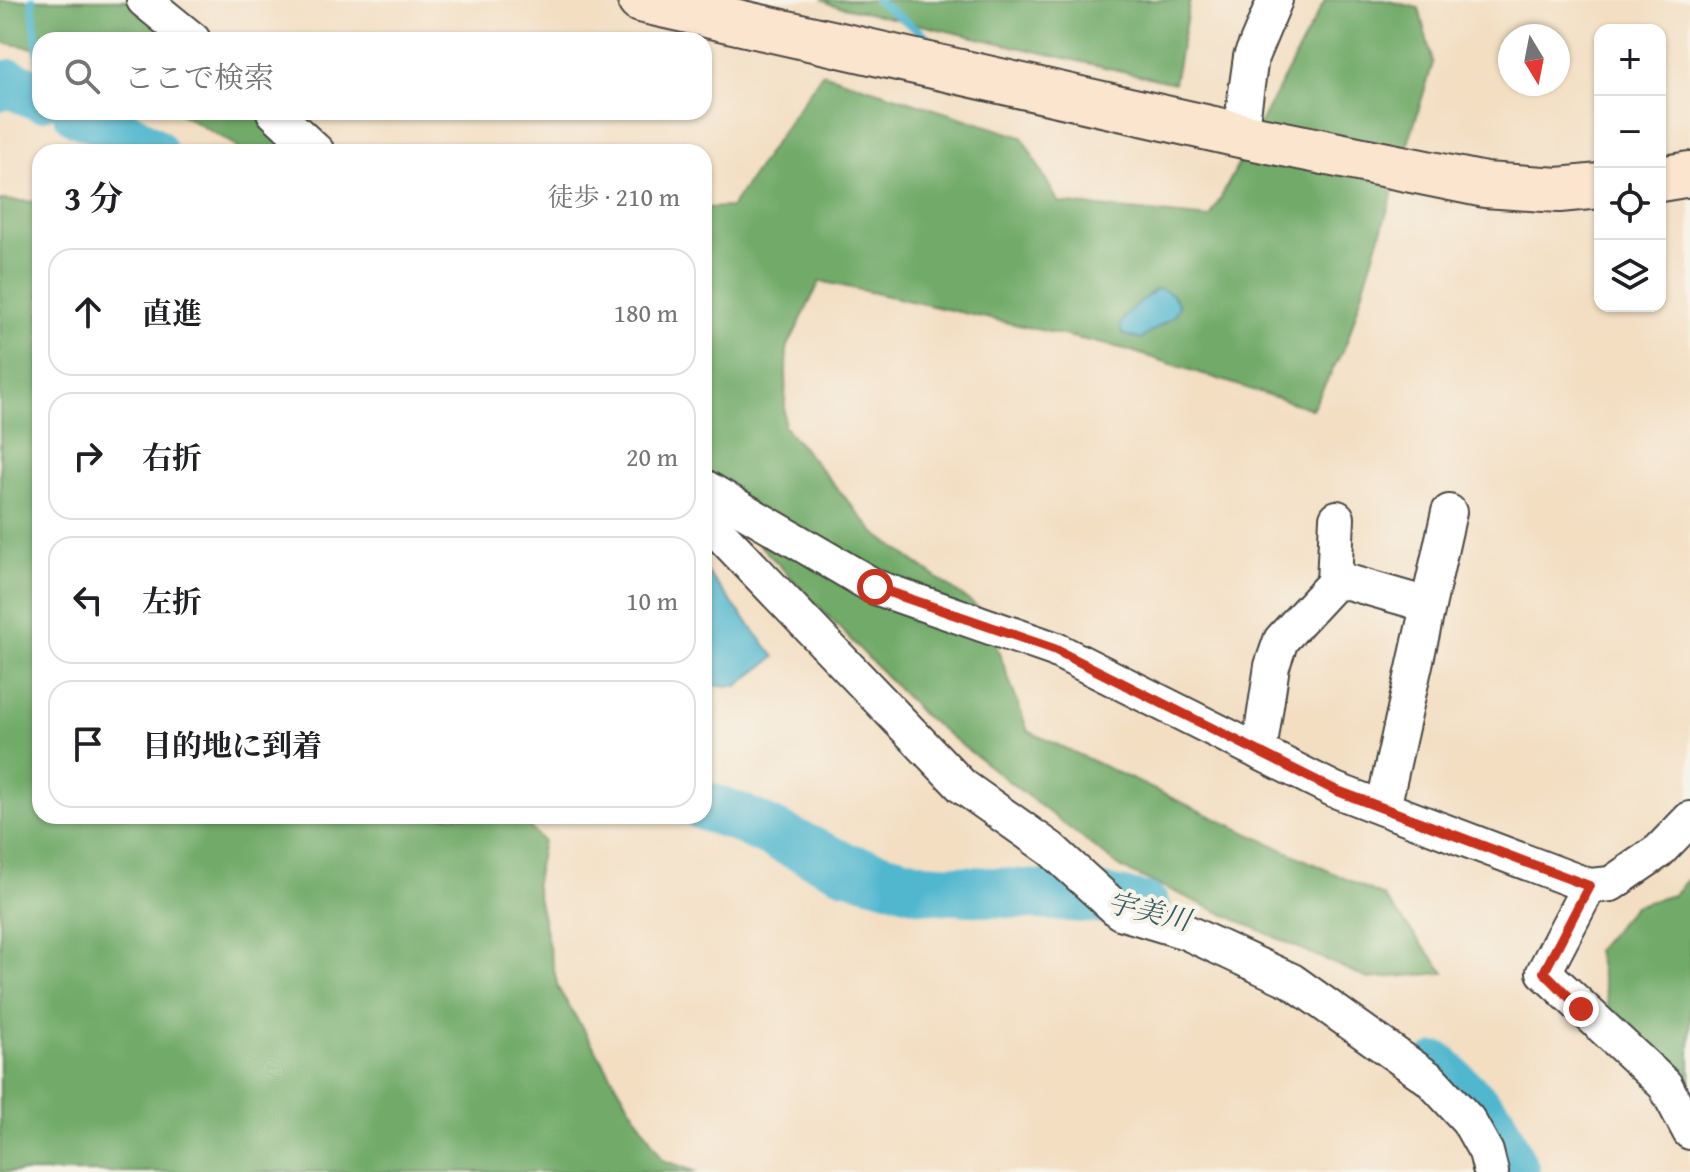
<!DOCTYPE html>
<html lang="ja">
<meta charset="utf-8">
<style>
body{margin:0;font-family:"Gentium Book Plus","Noto Serif JP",serif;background:#f6f6f6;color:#202124}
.controls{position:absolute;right:24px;top:24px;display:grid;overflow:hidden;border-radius:16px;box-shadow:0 2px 6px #0004}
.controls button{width:72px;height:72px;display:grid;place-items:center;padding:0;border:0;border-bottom:2px solid #e0e0e0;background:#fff;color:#202124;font:40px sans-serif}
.compass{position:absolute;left:1498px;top:24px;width:72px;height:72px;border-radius:50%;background:#fff;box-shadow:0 2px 6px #0004;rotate:170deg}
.stop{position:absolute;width:24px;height:24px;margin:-18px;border:6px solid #c8321e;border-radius:50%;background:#fff}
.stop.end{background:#c8321e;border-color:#fff;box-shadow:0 2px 8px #0008}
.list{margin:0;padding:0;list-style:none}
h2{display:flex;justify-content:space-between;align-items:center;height:104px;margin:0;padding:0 32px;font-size:34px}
h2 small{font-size:26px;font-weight:400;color:#757577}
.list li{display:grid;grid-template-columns:52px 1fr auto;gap:24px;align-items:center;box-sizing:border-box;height:128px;margin:0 16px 16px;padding:0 16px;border:2px solid #e0e0e0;border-radius:24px}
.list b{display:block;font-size:30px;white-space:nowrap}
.list em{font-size:26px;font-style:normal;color:#757577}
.icon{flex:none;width:44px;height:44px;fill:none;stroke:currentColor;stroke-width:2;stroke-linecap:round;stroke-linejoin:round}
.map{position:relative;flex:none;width:1690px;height:1172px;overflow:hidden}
.search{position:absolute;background:#fff;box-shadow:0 2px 6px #0004;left:32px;top:32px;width:680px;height:88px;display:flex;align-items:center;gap:20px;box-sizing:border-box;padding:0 28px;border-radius:24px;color:#757577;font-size:30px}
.panel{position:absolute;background:#fff;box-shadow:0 2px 6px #0004;left:32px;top:144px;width:680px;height:680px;border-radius:24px}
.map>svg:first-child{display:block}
.forest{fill:#71aa69;stroke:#4e6a4a;stroke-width:2}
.water{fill:#51b7cf;stroke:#3e717d;stroke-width:2}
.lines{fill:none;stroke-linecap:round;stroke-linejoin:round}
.stream{stroke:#51b7cf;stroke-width:8}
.river{stroke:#51b7cf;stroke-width:50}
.street-casing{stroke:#494642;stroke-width:38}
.secondary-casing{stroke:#494642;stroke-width:48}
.street{stroke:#fff;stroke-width:34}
.secondary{stroke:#fbe5cf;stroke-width:44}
.route{stroke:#c8321e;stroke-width:10}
.labels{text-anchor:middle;stroke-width:8;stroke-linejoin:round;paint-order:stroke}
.water-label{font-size:28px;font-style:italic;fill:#385c64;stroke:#f7f3e8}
</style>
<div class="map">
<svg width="1690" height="1172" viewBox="0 0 1690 1172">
<rect width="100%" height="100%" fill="#f7f3e8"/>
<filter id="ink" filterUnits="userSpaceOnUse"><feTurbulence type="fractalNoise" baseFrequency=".0125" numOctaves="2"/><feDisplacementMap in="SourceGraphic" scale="16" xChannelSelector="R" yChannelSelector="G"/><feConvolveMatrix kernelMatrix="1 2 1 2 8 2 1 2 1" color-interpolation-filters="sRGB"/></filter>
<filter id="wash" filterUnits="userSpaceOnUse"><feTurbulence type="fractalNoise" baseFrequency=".006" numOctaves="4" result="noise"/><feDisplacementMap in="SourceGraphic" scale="32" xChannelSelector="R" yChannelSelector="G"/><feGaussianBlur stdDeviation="1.8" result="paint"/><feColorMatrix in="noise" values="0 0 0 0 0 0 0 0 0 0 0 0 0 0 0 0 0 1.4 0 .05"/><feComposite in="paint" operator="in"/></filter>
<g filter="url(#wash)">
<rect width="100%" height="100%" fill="#f3dec2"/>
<g class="forest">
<polygon points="0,0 162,0 205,40 40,40 40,49 0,42"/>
<polygon points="824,0 1190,0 1174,83 830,4"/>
<polygon points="1325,0 1384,0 1419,8 1433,63 1347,342 1312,409 1125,349 820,281 787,348 784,426 875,533 984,612 1028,731 1383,896 1445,973 1368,979 1121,868 924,716 704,487 704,208 731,207 822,73 1022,137 1059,203 1210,218"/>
<polygon points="177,112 276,112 311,152 240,152 233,144"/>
<polygon points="0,200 40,202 40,816 519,816 543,841 535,883 558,988 663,1160 697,1172 0,1172"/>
<polygon points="1690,877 1690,1145 1610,1014 1596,950 1634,906 1673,895"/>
</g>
<g class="water">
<path d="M1159,289C1170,291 1175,296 1179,306L1174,316L1141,339L1123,335L1120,326L1125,316L1154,290Z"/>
<polygon points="704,568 775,657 737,686 704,685"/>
</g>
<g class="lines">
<g class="stream">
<polyline points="32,0 40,71"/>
<polyline points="876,0 929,38"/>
</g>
<g class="river">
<polyline points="0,86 11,84 40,96"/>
<polyline points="78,112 106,123 152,152"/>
<polyline points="704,806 737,817 844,867 923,888 1103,899 1145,907"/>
<polyline points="1437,1067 1491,1121 1515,1172"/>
</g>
</g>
</g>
<g filter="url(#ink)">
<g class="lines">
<defs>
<g id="street">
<polyline points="144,0 193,40"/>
<polyline points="274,112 317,152"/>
<polyline points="1240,135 1251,57 1275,0"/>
<polyline points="704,487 875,587 1054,649 1335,790 1589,886 1611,884 1659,851 1690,819"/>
<polyline points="704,517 962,786 1051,849 1120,912 1186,932 1292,981 1430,1079 1468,1120 1486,1152 1491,1172"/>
<polyline points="1334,583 1337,518"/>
<polyline points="1259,752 1272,666 1281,640 1334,583 1348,582 1428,605"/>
<polyline points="1383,808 1449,512"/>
<polyline points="1589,886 1544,972 1665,1085 1690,1132"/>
</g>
<g id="secondary">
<polyline points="640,0 1240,135 1485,185 1559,190 1600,186"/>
<polyline points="1660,179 1690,174"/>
</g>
</defs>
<use href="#street" class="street-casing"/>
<use href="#secondary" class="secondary-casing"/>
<use href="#street" class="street"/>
<use href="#secondary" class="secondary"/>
</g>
</g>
<g class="lines" filter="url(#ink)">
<polyline class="route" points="875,587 1054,649 1335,790 1589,886 1544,972 1581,1009"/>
</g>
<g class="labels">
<g class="water-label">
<text transform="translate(1149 911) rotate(13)" y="10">宇美川</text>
</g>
</g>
</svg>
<div class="controls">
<button>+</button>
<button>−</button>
<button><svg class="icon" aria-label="locate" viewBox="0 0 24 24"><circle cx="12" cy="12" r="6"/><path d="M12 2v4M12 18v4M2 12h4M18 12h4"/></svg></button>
<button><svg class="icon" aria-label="layers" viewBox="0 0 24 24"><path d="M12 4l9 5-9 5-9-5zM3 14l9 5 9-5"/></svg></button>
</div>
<svg class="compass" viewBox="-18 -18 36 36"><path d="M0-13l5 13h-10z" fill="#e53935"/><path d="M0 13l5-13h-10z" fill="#757577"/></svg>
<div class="stop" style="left:875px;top:587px"></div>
<div class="stop end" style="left:1581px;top:1009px"></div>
<div class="search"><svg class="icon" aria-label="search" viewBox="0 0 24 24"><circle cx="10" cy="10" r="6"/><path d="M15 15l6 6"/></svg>ここで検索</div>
<section class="panel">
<h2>3 分<small>徒歩 · 210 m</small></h2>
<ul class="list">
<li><svg class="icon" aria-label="ahead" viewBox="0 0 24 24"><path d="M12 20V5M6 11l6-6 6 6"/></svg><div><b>直進</b></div><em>180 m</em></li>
<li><svg class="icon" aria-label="right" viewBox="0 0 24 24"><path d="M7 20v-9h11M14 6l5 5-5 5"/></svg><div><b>右折</b></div><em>20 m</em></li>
<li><svg class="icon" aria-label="left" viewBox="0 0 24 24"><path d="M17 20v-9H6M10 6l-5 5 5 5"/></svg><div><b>左折</b></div><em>10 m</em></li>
<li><svg class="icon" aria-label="arrive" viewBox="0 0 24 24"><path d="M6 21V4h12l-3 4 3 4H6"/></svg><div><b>目的地に到着</b></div></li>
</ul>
</section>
</div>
